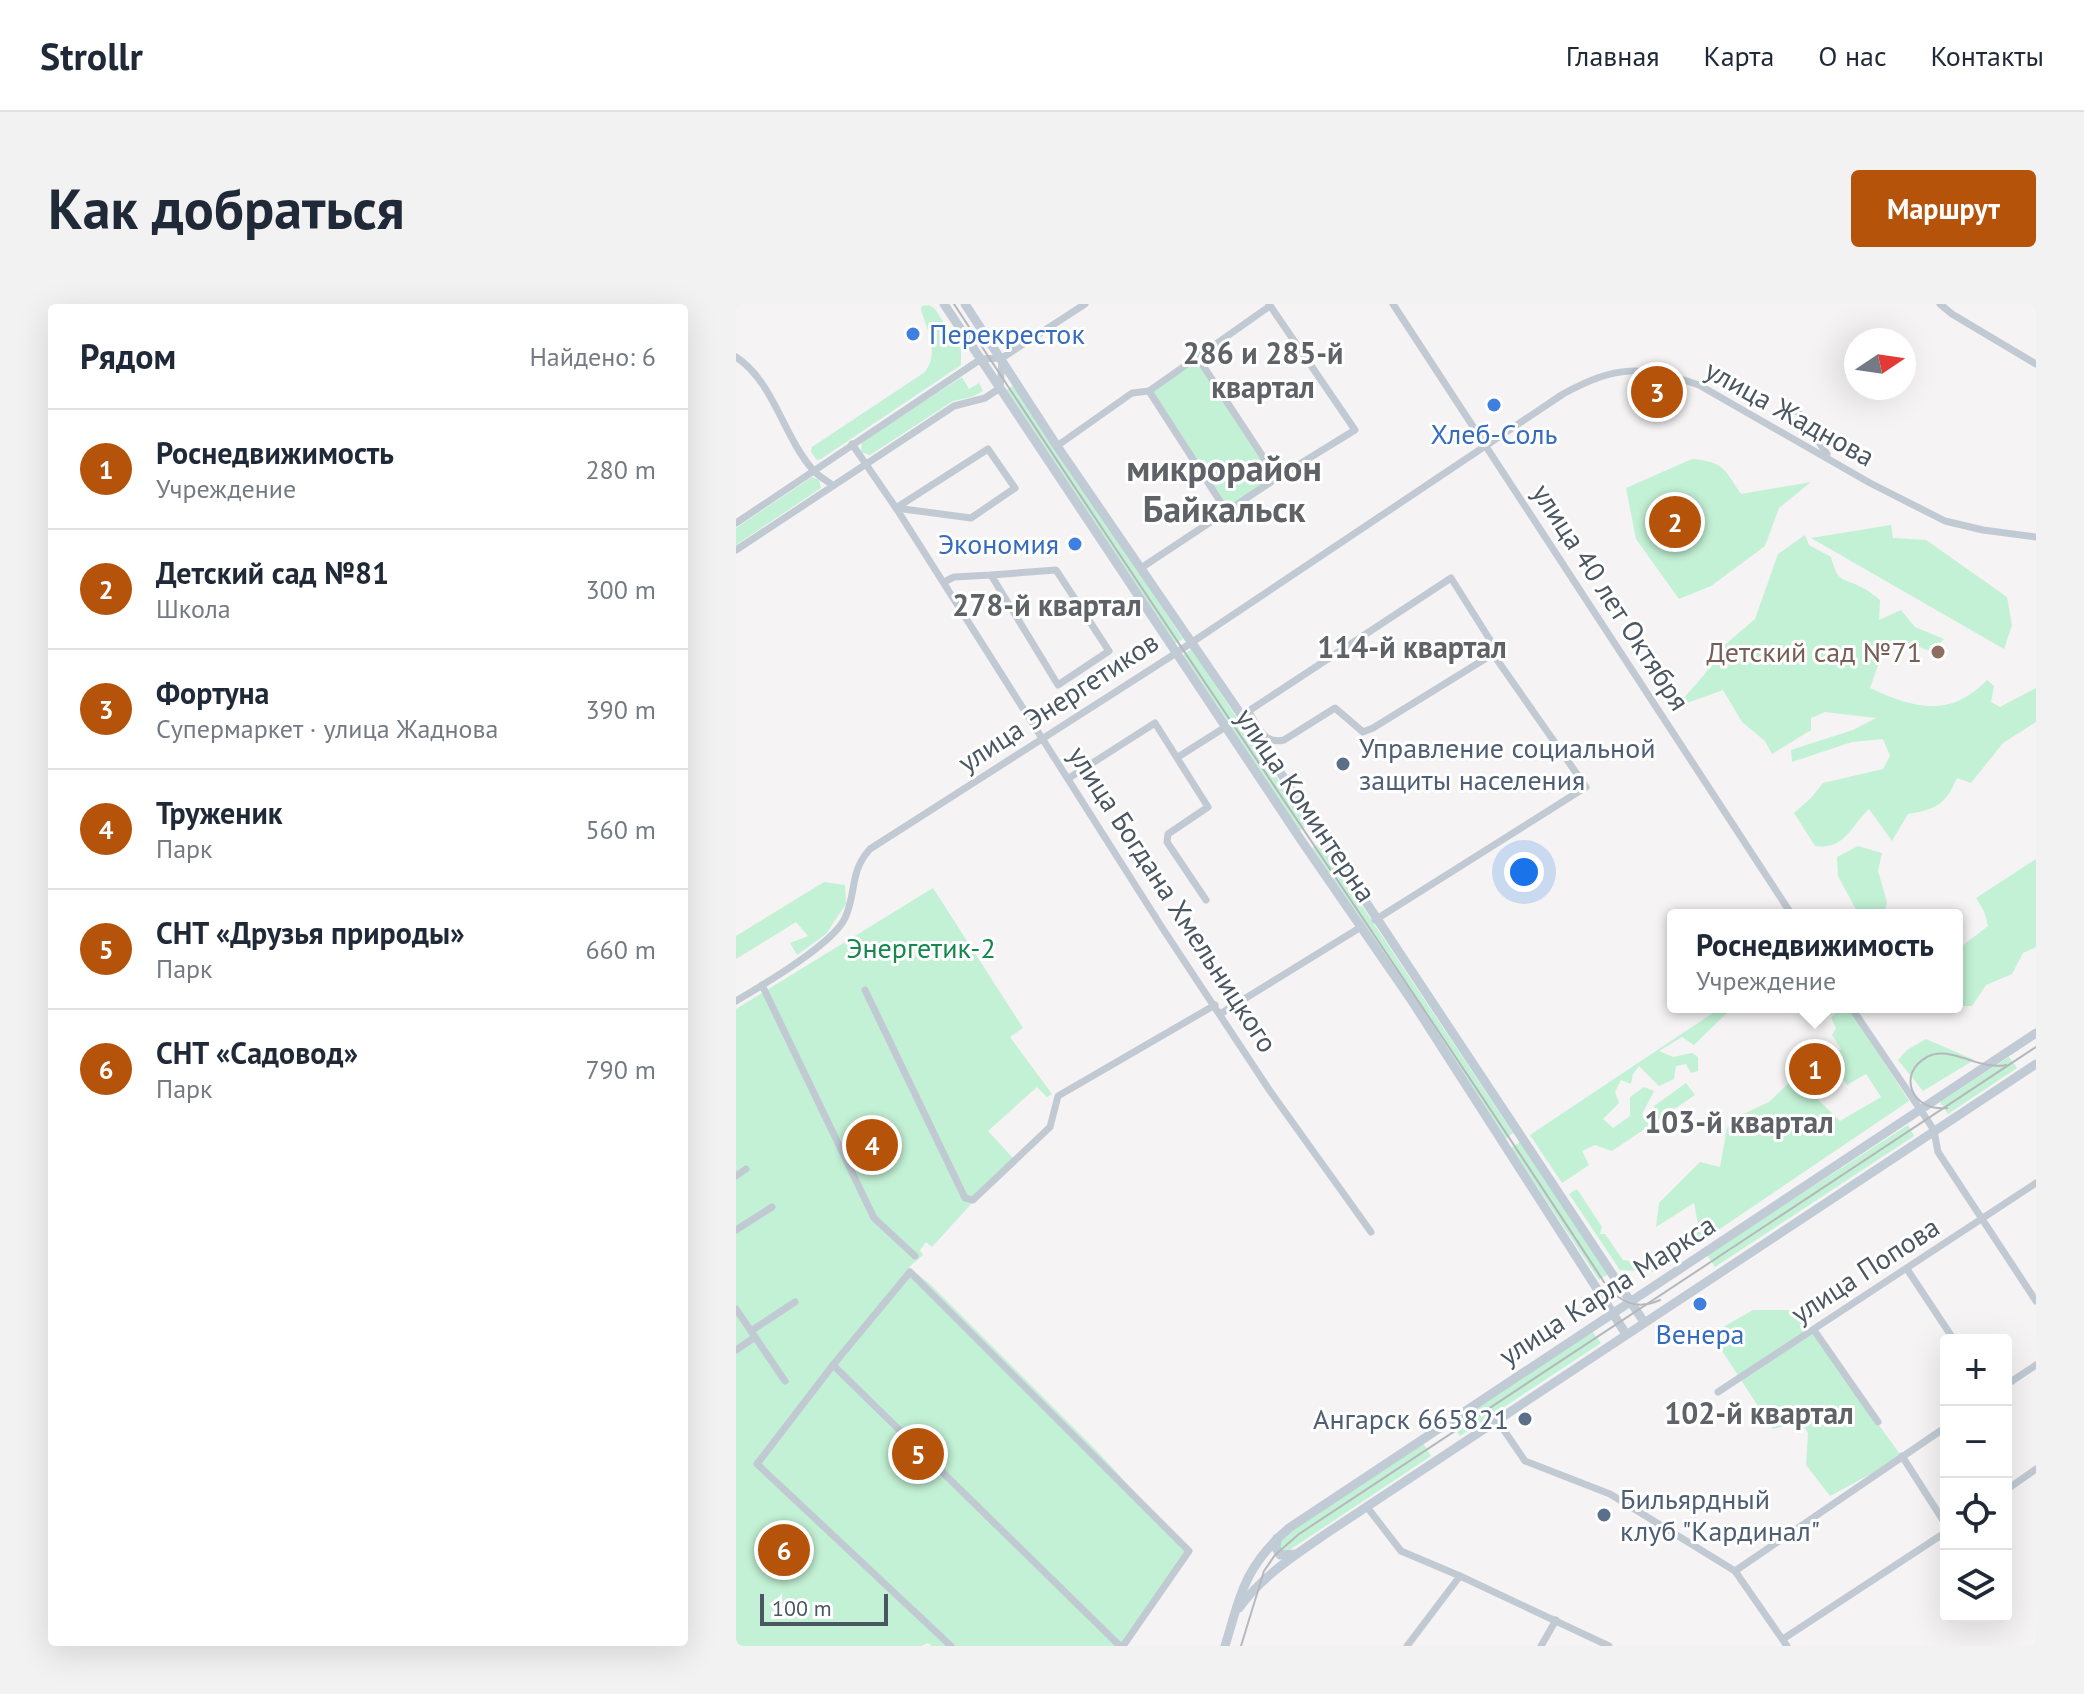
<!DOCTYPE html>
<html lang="ru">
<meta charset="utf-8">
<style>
body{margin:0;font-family:"PT Sans",sans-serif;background:#f2f2f3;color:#1f2937}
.controls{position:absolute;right:24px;bottom:24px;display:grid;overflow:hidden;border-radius:8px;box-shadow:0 8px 32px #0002}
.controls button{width:72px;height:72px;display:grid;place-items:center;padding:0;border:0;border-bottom:2px solid #e0e1e3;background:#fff;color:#1f2937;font:40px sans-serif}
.compass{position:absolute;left:1108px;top:24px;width:72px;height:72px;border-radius:50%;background:#fff;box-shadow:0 8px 32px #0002;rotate:77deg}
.scale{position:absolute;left:24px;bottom:20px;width:128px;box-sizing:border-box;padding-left:8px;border:4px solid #4a5661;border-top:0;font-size:22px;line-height:28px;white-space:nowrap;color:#4a5661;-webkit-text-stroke:6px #fff;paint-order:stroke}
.you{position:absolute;left:788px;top:568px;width:28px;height:28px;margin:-20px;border:6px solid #fff;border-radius:50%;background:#1a73e8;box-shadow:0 0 0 12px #1a73e833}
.badge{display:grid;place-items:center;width:52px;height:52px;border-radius:50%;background:#b45309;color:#fff;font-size:26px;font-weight:700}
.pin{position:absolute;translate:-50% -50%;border:4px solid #fff;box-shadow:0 2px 8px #0006}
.popup{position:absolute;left:931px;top:605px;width:296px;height:104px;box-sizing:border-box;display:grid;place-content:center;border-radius:8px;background:#fff;filter:drop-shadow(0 2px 6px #0005);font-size:26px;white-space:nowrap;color:#747a83}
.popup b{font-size:30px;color:#1f2937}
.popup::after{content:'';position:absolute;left:50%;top:100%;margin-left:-16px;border:16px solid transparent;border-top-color:#fff}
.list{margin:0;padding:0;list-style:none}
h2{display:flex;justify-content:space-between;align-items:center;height:104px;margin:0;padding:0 32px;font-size:34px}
h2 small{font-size:26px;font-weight:400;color:#747a83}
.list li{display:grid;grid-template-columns:52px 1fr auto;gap:24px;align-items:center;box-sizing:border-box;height:120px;padding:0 32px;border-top:2px solid #e0e1e3}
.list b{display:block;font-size:30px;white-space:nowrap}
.list p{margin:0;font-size:26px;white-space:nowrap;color:#747a83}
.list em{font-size:26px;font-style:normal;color:#747a83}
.icon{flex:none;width:44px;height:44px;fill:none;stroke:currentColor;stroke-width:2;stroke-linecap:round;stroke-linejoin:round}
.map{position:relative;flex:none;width:1300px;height:1342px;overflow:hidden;border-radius:8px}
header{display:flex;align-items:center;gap:48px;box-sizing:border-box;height:112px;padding:0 40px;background:#fff;border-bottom:2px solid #e0e1e3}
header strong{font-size:38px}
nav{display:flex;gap:44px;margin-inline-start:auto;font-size:28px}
.intro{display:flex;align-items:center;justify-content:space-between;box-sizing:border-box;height:192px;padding:0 48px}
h1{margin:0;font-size:56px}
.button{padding:20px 36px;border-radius:8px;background:#b45309;color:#fff;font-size:28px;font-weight:700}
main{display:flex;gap:48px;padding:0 48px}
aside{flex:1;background:#fff;border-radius:8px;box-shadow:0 8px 32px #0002}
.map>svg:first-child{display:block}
.green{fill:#c3f1d5}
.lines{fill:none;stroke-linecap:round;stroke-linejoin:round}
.street{stroke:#c1cad2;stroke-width:7}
.secondary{stroke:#c1cbd6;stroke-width:9}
.tram{stroke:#b5b8bd;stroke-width:2}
.shop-dot{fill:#3f7fe0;stroke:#fff;stroke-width:3}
.education-dot{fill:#8d6e63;stroke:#fff;stroke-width:3}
.service-dot{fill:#5c6f8a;stroke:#fff;stroke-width:3}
.labels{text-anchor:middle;stroke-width:6;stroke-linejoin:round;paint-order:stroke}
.shop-label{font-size:28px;fill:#366cbe;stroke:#fff}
.street-label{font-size:28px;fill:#4a5661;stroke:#fff}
.education-label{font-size:28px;fill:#785e54;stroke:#fff;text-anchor:end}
.service-label{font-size:28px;fill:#4e5e75;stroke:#fff;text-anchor:start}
.park-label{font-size:28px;fill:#17864f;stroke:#fff}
.neighbourhood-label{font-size:30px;font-weight:bold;fill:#5f6368;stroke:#fff}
.district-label{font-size:36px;font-weight:bold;fill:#5f6368;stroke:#fff}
</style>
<header>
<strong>Strollr</strong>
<nav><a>Главная</a><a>Карта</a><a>О нас</a><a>Контакты</a></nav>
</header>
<div class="intro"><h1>Как добраться</h1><a class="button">Маршрут</a></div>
<main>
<aside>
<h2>Рядом<small>Найдено: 6</small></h2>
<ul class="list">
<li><span class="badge">1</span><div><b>Роснедвижимость</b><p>Учреждение</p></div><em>280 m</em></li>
<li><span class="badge">2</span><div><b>Детский сад №81</b><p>Школа</p></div><em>300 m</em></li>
<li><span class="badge">3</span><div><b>Фортуна</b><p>Супермаркет · улица Жаднова</p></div><em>390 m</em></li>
<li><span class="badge">4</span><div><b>Труженик</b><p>Парк</p></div><em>560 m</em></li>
<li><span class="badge">5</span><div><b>СНТ «Друзья природы»</b><p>Парк</p></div><em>660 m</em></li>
<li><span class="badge">6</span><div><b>СНТ «Садовод»</b><p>Парк</p></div><em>790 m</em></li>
</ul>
</aside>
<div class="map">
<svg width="1300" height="1342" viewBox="0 0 1300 1342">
<rect width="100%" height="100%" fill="#f5f3f3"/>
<g class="green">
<path d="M193,1L199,5L225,45V61L85,155L81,156L75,148L76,143L189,68C204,48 191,26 185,6L186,2Z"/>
<polygon points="461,53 541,174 491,207 413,87"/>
<polygon points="226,73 233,85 243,79 247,87 236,93 217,97 134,151 125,148 126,137"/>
<polygon points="278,81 447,335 439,340 270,86"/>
<path d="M956,155C989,158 988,165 1005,190L1075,178L1043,204L1029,242L975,282L943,295L900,235L890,184Z"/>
<polygon points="76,173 83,176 85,184 0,241 0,224"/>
<polygon points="1155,221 1157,234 1190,236 1271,293 1276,321 1268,345 1075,234"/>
<path d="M1069,231L1073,241L1095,253C1102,280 1106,273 1127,284C1133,287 1139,292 1144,296L1143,316L1165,306L1179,323L1208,335L1197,348L1172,339L1148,344L1134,384C1177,404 1214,415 1251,376L1258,382L1255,398L1264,403L1300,384V418L1267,439L1235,479L1221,474C1209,501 1201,505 1172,510L1156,537L1133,505C1114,523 1109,546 1079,542L1058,509L1075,494L1087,479L1147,465L1154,452L1147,435L1116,438L1056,458L1055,446L1117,426L1140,414L1089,408L1075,414V426L1036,450L1029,437L1006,418L987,386L940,403L968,371L991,339L1019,315L1042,250Z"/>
<polygon points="455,345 572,521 563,527 447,351"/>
<polygon points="584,539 777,829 769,835 576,544"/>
<polygon points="1122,542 1146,549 1142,567 1151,598 1148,611 1123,611 1102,572 1101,553"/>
<polygon points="1300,555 1300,643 1287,649 1276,670 1250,681 1236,702 1221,702 1221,646 1252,622 1248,607 1240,594"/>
<polygon points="88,578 109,581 110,600 90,630 61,651 54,639 72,632 60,618 0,655 0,632"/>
<polygon points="197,584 287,724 274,733 316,790 311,793 301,783 252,827 277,854 196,943 190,938 184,946 187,951 173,963 195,981 361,1147 453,1247 391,1342 196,1342 192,1339 185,1342 0,1342 0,705"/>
<polygon points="986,703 997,703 958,741 946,733 923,747 937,753 956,749 962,753 962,767 955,769 950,760 940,762 938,775 923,782 903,762 897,770 895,780 885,776 879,788 883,799 867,815 877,824 894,812 894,793 908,783 918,787 906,810 916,815 921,811 918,802 950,779 959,791 876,847 859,841 846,847 853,861 826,879 794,831"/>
<polygon points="1101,703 1112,703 1173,797 920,968 884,966 833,890 841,885 866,923 864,930 869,930 887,956 916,960 927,955 926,951 962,920 958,899 920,923 923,899 964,858 984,863 991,824 1003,812 1033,798 1059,773 1104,817 1145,793 1130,770 1111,781 1094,757 1105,745 1096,731 1100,724 1095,714 1102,706"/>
<polygon points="1190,735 1234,754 1238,756 1187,787 1162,756 1171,746"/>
<polygon points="1273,753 1281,764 1212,810 1204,798"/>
<polygon points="1172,821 1178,832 979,963 971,951"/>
<polygon points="784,838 872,970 863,976 775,844"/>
<polygon points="1017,1006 1054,1006 1073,1025 1166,1153 1094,1192 1070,1161 1072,1129 1065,1118 1037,1125 975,1030"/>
<polygon points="856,1027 865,1039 724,1132 716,1120"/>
<polygon points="687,1139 695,1152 549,1249 543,1244 546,1233"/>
</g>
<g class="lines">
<g class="street">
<polyline points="657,0 1056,611"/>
<polyline points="1204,0 1216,10 1300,60"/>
<polyline points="460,51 541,174"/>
<path d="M0,53C38,78 47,132 77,166C82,172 90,176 96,181"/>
<polyline points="266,54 349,0"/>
<polyline points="413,87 491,208"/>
<polyline points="1054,109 1060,105 1091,150"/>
<polyline points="116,140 160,204 427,625 534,787 635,928"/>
<polyline points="321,142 396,89 413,87 534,2"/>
<polygon points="252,145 279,184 235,214 160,204"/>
<polyline points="0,219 245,55 266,54"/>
<polyline points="0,246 218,102 249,94 264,84 266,57"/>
<polyline points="405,264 541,174 619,126 533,0"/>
<polyline points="208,278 218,273 255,271 322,381 373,347 320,266 255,271"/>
<path d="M513,408C522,423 528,441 548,436L599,404L627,428L637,424L757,350"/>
<polyline points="505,412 715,274 756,339 757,350 850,483 639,616"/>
<polyline points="442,453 491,422"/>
<polyline points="333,474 419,419 472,503 432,530 431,538 470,596"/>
<polyline points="26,681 138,914 179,952"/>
<polyline points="129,686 229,894 237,896 314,823 322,792 479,701"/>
<path d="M0,697C27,681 97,640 109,614C121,588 113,568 134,545L434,353L827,90C881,61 904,61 963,81L1134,179L1209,217L1247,226L1300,233"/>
<polyline points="1115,703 1194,820 1198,827 1202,848 1300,997"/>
<polyline points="484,710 625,623"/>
<polyline points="0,872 10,865"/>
<polyline points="0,926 36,903"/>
<polyline points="1171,965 1218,1036"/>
<polyline points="0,1005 49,1077"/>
<polyline points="1078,1026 1142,1118"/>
<polyline points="15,1027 59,998"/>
<polyline points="0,1046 19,1033"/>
<polyline points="97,1061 384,1342"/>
<polyline points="1270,1081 1300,1061"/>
<polyline points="982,1088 1300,879"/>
<polyline points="761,1116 789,1157 874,1190 999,1267 1051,1342"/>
<polyline points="1166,1152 1210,1221"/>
<polyline points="1270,1186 1300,1165"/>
<polyline points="631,1203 665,1247 724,1272 873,1342"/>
<polyline points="999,1267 1210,1123"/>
<polyline points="1047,1335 1210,1228"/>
<polyline points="215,1342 21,1160 97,1061 174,968 453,1247 387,1342"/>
<polyline points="671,1342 724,1272"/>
<polyline points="805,1342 820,1316"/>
</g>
<g class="secondary">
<polyline points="208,0 565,536 676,697 890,1030"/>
<polyline points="229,0 321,142 530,447 908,1018"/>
<polyline points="541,1234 540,1244 544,1251 559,1250"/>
<path d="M503,1304C526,1272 559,1251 591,1229L1300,760"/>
<path d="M489,1342C505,1289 509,1262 553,1224L1300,729"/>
</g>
<g class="tram">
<path d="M218,0C432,328 654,650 868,978C883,998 900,1007 924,996"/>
<path d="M1211,804C1176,808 1160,770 1191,753C1213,740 1243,767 1270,761"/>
<polyline points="505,1342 528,1267 539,1251 563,1230 1300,743"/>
</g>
</g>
<g class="shop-dot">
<circle cx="177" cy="30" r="8"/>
<circle cx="758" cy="101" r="8"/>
<circle cx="339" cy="240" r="8"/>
<circle cx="964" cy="1000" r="8"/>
</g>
<circle class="education-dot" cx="1202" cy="348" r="8"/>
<g class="service-dot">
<circle cx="607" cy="460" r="8"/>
<circle cx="789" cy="1115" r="8"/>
<circle cx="868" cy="1211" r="8"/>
</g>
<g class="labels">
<g class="shop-label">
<text x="193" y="40" text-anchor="start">Перекресток</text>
<text x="758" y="140">Хлеб-Соль</text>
<text x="323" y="250" text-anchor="end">Экономия</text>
<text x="964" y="1040">Венера</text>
</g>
<g class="street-label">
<text transform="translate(1054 109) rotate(29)" y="10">улица Жаднова</text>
<text transform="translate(875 293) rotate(57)" y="10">улица 40 лет Октября</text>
<text transform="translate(322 398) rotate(-33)" y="10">улица Энергетиков</text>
<text transform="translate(570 501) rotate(56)" y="10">улица Коминтерна</text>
<text transform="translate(437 595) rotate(57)" y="10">улица Богдана Хмельницкого</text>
<text transform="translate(1129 966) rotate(-33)" y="10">улица Попова</text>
<text transform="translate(871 986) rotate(-33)" y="10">улица Карла Маркса</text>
</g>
<g class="education-label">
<text x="1186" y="358">Детский сад №71</text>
</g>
<g class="service-label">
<text x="623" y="454">Управление социальной<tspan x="623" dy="32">защиты населения</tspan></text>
<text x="773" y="1125" text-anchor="end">Ангарск 665821</text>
<text x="884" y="1205">Бильярдный<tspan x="884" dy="32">клуб "Кардинал"</tspan></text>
</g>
<g class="park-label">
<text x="185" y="654">Энергетик-2</text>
</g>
<g class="neighbourhood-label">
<text x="527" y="60">286 и 285-й<tspan x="527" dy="34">квартал</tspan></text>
<text x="311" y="312">278-й квартал</text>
<text x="676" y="354">114-й квартал</text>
<text x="1003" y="829">103-й квартал</text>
<text x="1023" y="1120">102-й квартал</text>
</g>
<g class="district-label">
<text x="488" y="177">микрорайон<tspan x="488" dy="41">Байкальск</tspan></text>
</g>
</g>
</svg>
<div class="controls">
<button>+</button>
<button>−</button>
<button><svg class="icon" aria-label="locate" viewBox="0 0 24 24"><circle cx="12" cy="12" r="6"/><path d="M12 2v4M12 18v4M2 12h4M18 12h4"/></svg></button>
<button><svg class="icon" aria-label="layers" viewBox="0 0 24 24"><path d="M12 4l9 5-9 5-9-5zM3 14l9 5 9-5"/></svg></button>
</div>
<svg class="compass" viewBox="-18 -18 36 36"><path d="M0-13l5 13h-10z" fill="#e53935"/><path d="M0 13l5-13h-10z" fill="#747a83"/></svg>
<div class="scale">100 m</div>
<div class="you"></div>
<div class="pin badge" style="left:1079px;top:765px">1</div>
<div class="popup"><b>Роснедвижимость</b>Учреждение</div>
<div class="pin badge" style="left:939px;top:218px">2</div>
<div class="pin badge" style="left:921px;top:88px">3</div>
<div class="pin badge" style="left:136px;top:841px">4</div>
<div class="pin badge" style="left:182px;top:1150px">5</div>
<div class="pin badge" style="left:48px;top:1246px">6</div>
</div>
</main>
